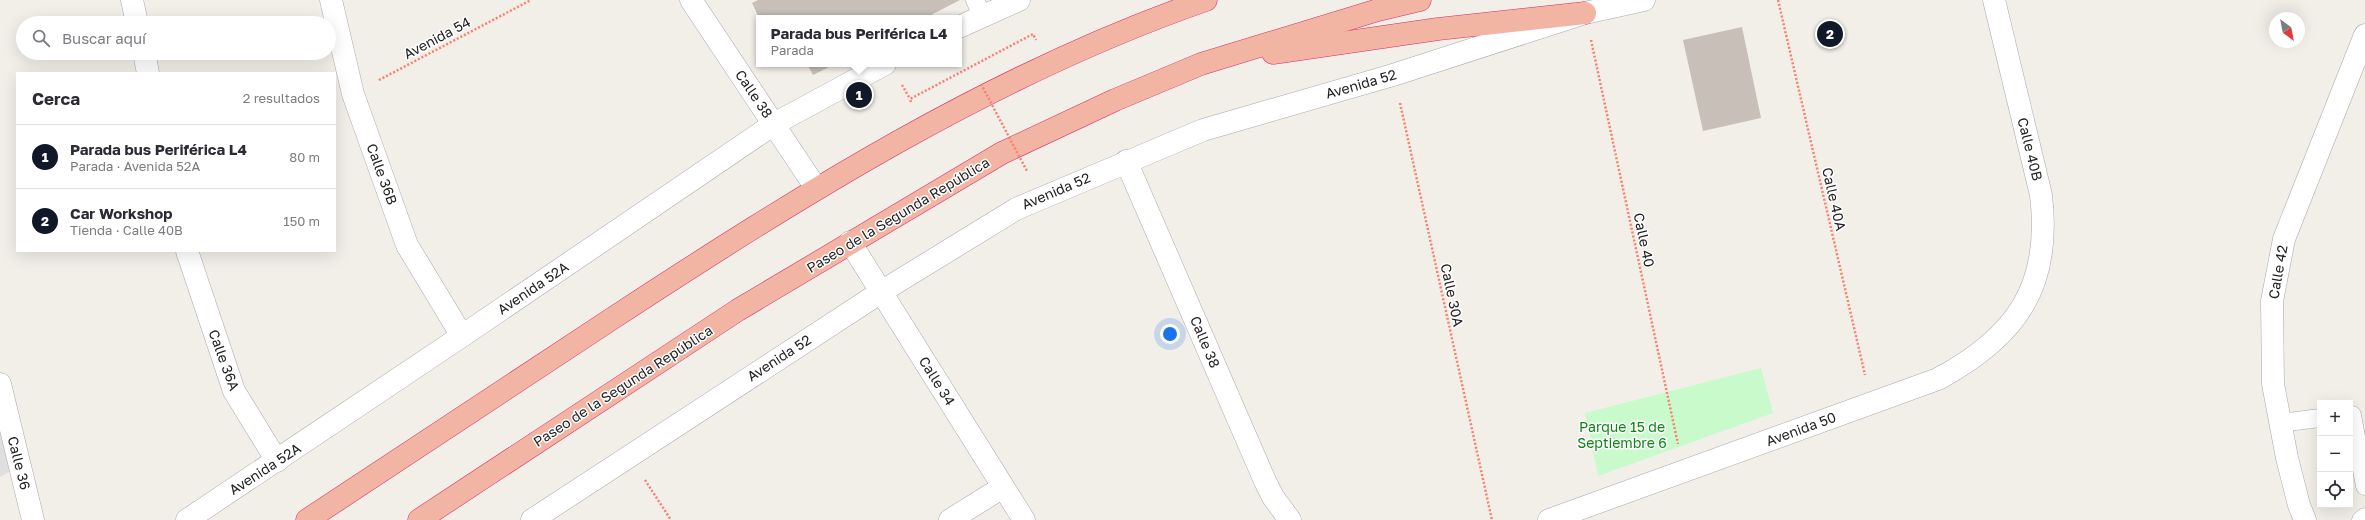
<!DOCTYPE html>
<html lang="es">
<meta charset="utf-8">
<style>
body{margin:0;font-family:"Golos Text",sans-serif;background:#f2f2f3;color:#2b2b33}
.controls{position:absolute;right:12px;bottom:12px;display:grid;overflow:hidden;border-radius:0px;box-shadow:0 4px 16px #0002}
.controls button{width:36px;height:36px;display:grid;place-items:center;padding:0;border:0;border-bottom:1px solid #e1e1e2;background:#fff;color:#2b2b33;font:20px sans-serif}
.compass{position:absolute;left:2269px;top:12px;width:36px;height:36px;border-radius:50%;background:#fff;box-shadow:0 4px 16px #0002;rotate:148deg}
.you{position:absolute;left:1170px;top:334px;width:14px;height:14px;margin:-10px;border:3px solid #fff;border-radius:50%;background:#1a73e8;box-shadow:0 0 0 6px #1a73e833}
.badge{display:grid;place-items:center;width:26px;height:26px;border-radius:50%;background:#111827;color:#fff;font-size:13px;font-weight:700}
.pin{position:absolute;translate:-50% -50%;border:2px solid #fff;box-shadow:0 1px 4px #0006}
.popup{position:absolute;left:756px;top:15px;width:206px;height:52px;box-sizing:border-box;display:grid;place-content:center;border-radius:0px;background:#fff;filter:drop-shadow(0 1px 3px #0005);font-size:13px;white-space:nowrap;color:#7c7c81}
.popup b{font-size:15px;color:#2b2b33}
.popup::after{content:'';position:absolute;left:50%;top:100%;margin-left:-8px;border:8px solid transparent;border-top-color:#fff}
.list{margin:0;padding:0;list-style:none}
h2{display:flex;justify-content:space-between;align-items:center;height:52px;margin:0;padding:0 16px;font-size:17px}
h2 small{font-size:13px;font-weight:400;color:#7c7c81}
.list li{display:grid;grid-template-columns:26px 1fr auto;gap:12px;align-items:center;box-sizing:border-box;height:64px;padding:0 16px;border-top:1px solid #e1e1e2}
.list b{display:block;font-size:15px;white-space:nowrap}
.list p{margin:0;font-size:13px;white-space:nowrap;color:#7c7c81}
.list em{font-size:13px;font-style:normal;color:#7c7c81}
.icon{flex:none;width:22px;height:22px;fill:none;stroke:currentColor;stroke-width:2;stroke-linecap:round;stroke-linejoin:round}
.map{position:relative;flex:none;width:2365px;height:520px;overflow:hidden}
.search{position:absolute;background:#fff;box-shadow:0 4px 16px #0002;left:16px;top:16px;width:320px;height:44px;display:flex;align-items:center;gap:10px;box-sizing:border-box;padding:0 14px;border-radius:22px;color:#7c7c81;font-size:15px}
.panel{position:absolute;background:#fff;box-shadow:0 4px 16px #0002;left:16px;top:72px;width:320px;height:180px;border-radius:0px}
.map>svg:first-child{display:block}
.residential{fill:#e0dfdf}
.park{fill:#c8facc}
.building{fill:#c7bfb8}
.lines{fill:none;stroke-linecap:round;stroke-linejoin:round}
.service-casing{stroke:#a9a9a9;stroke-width:19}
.minor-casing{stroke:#a9a9a9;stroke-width:23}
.tertiary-casing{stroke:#a9a9a9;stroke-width:23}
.trunk-casing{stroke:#dc2a67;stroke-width:23}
.path{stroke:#fa8072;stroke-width:2.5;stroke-dasharray:2 2;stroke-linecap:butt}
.service{stroke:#fff;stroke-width:18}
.minor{stroke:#fff;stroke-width:22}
.tertiary{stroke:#fff;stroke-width:22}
.trunk{stroke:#f2b4a3;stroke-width:22}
.path-bridge{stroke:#fa8072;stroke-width:2.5;stroke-dasharray:2 2;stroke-linecap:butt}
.labels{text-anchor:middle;stroke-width:3;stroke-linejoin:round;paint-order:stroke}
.street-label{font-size:14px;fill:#222;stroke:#fff}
.park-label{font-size:14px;fill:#0c8416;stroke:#fff}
</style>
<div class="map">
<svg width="2365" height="520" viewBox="0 0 2365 520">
<rect width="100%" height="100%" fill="#f2efe9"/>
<polygon class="residential" points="0,430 11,471 0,477"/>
<polygon class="park" points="1761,368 1773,413 1598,476 1585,413"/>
<g class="building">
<polygon points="758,0 960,0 925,18 759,18 752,3"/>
<polygon points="1742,27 1761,118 1703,131 1683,40"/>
<polygon points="807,64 835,64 813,75"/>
</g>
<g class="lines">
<defs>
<g id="service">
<polyline points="975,0 982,15"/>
<polyline points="2352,415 2365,486"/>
<polyline points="2280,423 2320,418"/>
<polyline points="2361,520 2365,517"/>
</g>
<g id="minor">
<polyline points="132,0 137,23"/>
<polyline points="331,0 353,94 407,245 462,336"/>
<polyline points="959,27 1019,0"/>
<polyline points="144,53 148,73"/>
<polyline points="1126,161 1265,481 1273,497 1290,520"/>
<polyline points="850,242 1024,520"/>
<polyline points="187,251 234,391 277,461"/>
<polyline points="0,384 33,520"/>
<polyline points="187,520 462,336 774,124 885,64"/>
<polyline points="532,520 881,292 1016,209 1203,130 1393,75 1585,13 1644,0"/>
<polyline points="950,520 1003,487"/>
<path d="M1549,520L1938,379C2016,337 2052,287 2041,195L1994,0"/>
<polyline points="2305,520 2299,505 2287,458 2273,384 2272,301 2284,239 2365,35"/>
</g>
<polyline id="tertiary" points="691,0 816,188"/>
<g id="trunk">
<polyline points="1273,53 1438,29 1585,13"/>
<path d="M307,520C409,453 511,386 613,318C801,195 993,74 1206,0"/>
<polyline points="419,520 738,310 1002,153 1115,100 1201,64 1378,10 1420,0"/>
</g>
</defs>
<use href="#service" class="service-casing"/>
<use href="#minor" class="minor-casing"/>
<use href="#tertiary" class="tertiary-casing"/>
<use href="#trunk" class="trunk-casing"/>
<g class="path">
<polyline points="1778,0 1865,375"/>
<polyline points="1591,40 1678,444"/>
<polyline points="379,80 531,0"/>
<polyline points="902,85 910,99"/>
<polyline points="911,102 910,99 1033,34 1036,40"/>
<polyline points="1400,103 1492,520"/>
<polyline points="645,480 671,520"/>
</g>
<use href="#service" class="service"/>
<use href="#minor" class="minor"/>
<use href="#tertiary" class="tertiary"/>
<use href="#trunk" class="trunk"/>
<polyline class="path-bridge" points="981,84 1027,171"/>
</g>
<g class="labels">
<g class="street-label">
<text transform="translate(437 38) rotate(-28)" y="5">Avenida 54</text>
<text transform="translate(1361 84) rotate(-16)" y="5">Avenida 52</text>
<text transform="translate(754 94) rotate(56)" y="5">Calle 38</text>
<text transform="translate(2030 149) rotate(76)" y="5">Calle 40B</text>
<text transform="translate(382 174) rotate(70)" y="5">Calle 36B</text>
<text transform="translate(1056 191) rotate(-23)" y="5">Avenida 52</text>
<text transform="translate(1834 199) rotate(77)" y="5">Calle 40A</text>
<text transform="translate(898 215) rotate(-31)" y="5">Paseo de la Segunda República</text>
<text transform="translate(1644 240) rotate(78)" y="5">Calle 40</text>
<text transform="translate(2278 272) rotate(-80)" y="5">Calle 42</text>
<text transform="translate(533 288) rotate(-34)" y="5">Avenida 52A</text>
<text transform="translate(1452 295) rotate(78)" y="5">Calle 30A</text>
<text transform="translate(1205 342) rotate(67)" y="5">Calle 38</text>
<text transform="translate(779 358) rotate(-33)" y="5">Avenida 52</text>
<text transform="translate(224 360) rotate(70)" y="5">Calle 36A</text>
<text transform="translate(937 381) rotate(58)" y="5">Calle 34</text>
<text transform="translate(623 386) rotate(-33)" y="5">Paseo de la Segunda República</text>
<text transform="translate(1801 429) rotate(-20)" y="5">Avenida 50</text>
<text transform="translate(19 463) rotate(76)" y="5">Calle 36</text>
<text transform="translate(265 469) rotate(-33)" y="5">Avenida 52A</text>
</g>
<g class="park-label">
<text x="1622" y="432">Parque 15 de<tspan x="1622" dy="16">Septiembre 6</tspan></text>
</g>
</g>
</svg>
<div class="controls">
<button>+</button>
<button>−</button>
<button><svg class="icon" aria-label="locate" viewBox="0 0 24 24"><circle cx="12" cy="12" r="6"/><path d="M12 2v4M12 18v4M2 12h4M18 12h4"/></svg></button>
</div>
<svg class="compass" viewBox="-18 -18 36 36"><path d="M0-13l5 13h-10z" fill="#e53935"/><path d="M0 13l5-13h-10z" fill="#7c7c81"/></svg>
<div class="you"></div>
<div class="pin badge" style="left:859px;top:95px">1</div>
<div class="popup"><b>Parada bus Periférica L4</b>Parada</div>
<div class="pin badge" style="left:1830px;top:34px">2</div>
<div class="search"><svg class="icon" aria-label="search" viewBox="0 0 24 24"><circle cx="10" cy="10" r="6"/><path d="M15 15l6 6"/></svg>Buscar aquí</div>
<section class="panel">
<h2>Cerca<small>2 resultados</small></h2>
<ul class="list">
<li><span class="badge">1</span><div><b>Parada bus Periférica L4</b><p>Parada · Avenida 52A</p></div><em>80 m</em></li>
<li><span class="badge">2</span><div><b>Car Workshop</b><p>Tienda · Calle 40B</p></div><em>150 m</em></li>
</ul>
</section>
</div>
